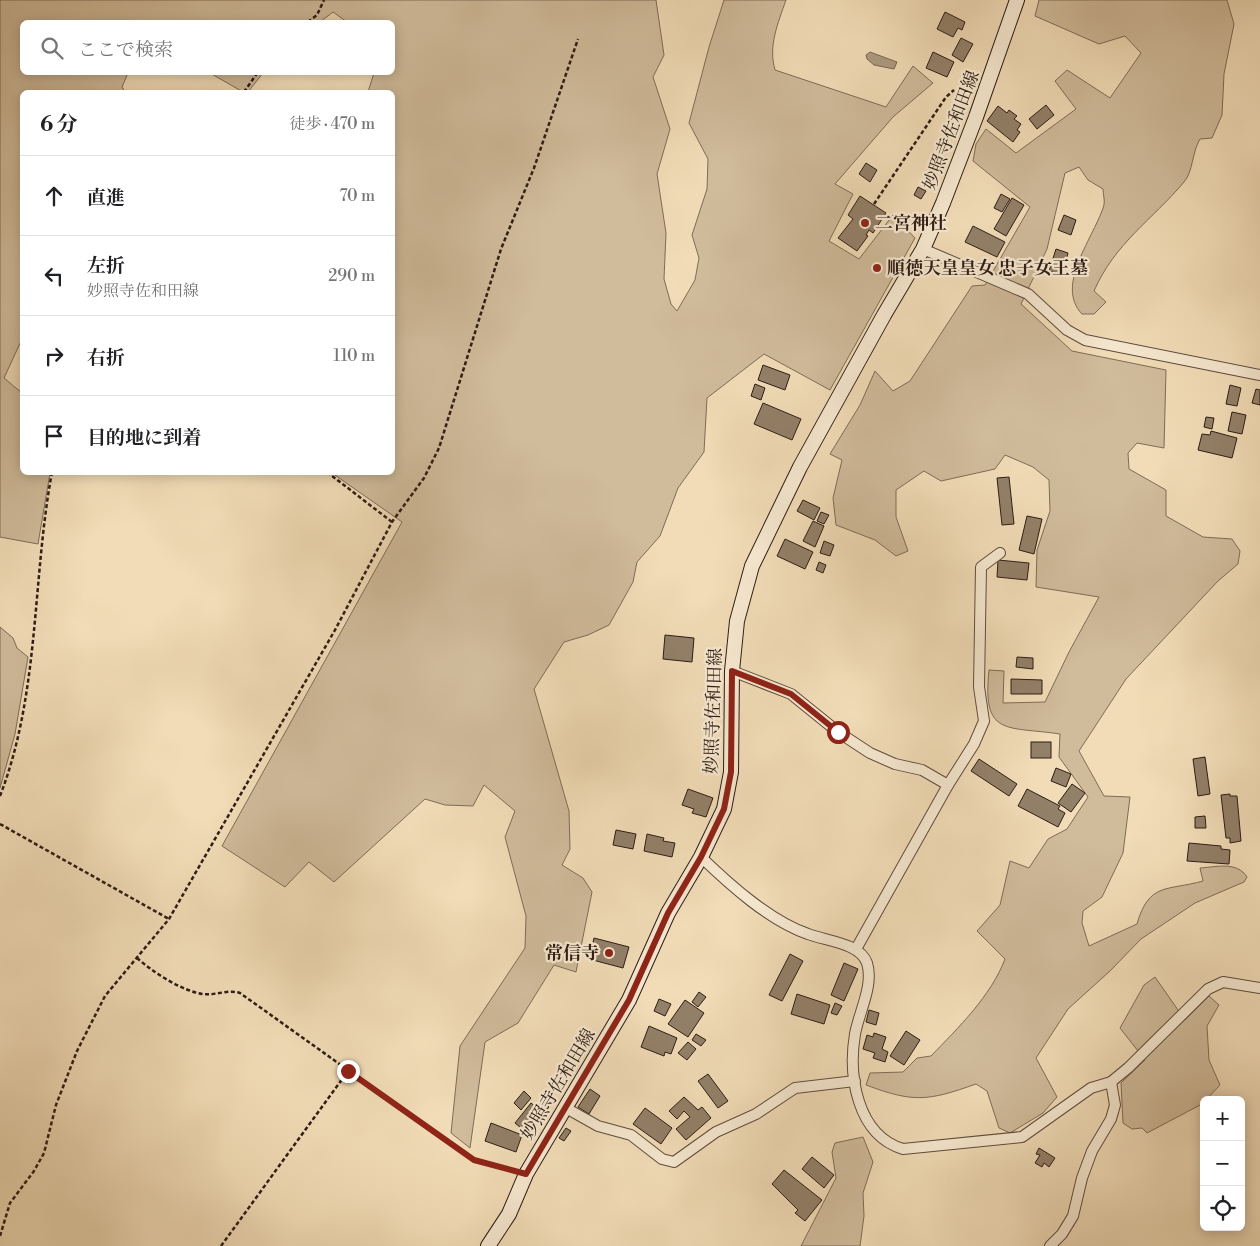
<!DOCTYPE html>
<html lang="ja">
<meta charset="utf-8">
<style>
body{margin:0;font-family:"Libre Bodoni","Noto Serif JP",serif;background:#f2f2f2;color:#202124}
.controls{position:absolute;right:15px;bottom:15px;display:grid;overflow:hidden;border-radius:8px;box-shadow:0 2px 12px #0003}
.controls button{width:45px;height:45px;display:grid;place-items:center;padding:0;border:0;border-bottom:1px solid #e0e0e0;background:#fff;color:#202124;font:25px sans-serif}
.stop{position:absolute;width:15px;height:15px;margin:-11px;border:4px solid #8f2418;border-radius:50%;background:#fff}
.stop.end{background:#8f2418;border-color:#fff;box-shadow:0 1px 5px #0008}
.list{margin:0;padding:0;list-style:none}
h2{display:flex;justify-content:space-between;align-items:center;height:65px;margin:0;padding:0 20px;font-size:21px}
h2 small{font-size:16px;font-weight:400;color:#757577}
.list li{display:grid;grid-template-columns:32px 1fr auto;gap:15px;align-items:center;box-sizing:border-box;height:80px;padding:0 20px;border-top:1px solid #e0e0e0}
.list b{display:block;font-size:19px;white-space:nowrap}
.list p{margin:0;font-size:16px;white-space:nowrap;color:#757577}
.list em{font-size:16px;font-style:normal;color:#757577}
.icon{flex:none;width:28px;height:28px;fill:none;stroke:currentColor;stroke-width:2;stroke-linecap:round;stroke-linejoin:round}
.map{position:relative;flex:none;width:1260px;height:1246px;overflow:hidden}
.search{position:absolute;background:#fff;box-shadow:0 2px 12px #0003;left:20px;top:20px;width:375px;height:55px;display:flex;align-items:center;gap:12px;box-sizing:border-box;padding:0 18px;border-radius:8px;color:#757577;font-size:19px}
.panel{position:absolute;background:#fff;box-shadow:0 2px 12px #0003;left:20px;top:90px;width:375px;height:385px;border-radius:8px}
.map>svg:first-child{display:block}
.green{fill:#d0bb9b;stroke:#7e6c58}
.water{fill:#ae9b80;stroke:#7a6855}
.building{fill:#938069;stroke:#2d1c15}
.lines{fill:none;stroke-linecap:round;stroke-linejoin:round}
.street-casing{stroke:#5e4c3e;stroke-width:12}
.secondary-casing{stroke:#2d1c15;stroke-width:16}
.path{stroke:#2d1c15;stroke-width:2.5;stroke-dasharray:4 2.5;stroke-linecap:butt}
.street{stroke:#f6e8d0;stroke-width:10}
.secondary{stroke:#f6e8d0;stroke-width:14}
.route{stroke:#8f2418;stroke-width:6}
.poi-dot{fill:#8f2418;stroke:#f6e8d0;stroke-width:2}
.labels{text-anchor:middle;stroke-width:4.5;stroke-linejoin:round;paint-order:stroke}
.street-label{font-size:18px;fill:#2d1c15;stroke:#f6e8d0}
.poi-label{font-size:18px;font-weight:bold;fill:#2d1c15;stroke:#f6e8d0;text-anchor:start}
</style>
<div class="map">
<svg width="1260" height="1246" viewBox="0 0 1260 1246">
<rect width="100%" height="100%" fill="#f1dcb7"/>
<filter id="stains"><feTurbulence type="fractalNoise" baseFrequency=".004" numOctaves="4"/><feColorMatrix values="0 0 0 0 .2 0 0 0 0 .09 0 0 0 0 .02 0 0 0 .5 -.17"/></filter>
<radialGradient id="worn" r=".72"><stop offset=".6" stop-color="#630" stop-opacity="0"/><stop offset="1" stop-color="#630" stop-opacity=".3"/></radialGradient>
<g class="green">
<path d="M0,0H656L664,55L653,77L670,129L657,174L666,233L664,279L671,304L677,311L695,280L699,258L692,235L707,189L708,159L689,123L709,47L724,0H786C778,23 768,46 775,70L886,107L913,66L933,83L893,117L835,184L853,194L829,241L859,259L893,215L915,238L830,390L764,354L707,398L704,452L678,488L660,536L637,562L633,582L609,625L588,635L564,642L534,689L569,811L570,849L562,865L583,878L592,892L576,972L554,965L518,1023L485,1042L470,1148L451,1133L460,1046L525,948L526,916L505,837L515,811L484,785L473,806L445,805L425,799L334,882L309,862L285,887L222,846L402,522L332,473L392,472V92H368L374,73L392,72V22H347L333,12L320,22H22V72L128,73L122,87L125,92H22V339L4,378L22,393V472L50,473L38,544L0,537Z"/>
<path d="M1039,0H1227L1234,24L1224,74L1222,115L1212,138L1200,139C1192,152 1193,172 1184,182C1152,220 1115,243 1094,291L1106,302L1094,314H1082C1054,285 1095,236 1104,205C1105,200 1103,194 1103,189L1088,180L1079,167L1065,173L1047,249L1021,304L1072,351L1166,370L1164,448L1137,443L1128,453L1129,469L1166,490V516L1203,537L1232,539L1240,551L1238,564L1218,581L1126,679L1079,751L1104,796L1130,797L1123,853L1102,897L1083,911L1082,923L1089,946L1137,924C1149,882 1167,891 1203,881L1200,868C1216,867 1237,861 1247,877L1244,882L1195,903L1141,939L1110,971L1068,1009L1036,1058L1057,1097L1043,1113L1010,1133L999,1128L987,1091L976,1084C928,1101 914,1103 866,1085L870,1073L903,1072L917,1058L931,1056C958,1028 991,996 1005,959L977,931L1000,905L1010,861L1029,868L1048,839L1067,829L1088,797L1059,757L1060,734C1006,726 982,737 989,670L1004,671L1003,703L1045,702L1069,652L1099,597L1036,587L1037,550L1050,511L1049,480L1033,467L1005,455L995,469L941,481L924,471L896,490V517L908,551L896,556L875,540L836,525L833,498L842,460L830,454L860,405L875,371L893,391L910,381L972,286L985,285L1030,207L973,161L976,144L986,129L1016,153L1076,109L1055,81L1067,70L1110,98L1141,53L1125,36L1099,44L1035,16Z"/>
<polygon points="210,73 263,72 263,73 248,92 243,92"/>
<polygon points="0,627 13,638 17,648 28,657 15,734 0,788"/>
<polygon points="1155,977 1185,1020 1209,996 1219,1005 1207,1026 1209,1060 1220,1085 1202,1104 1147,1133 1142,1128 1132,1129 1123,1123 1121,1083 1145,1060 1120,1028 1144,985"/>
<polygon points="863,1137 873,1162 863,1193 864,1216 860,1246 801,1246 836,1178 832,1152 835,1143"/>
</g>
<polygon class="water" points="870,52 897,62 894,69 874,65 867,59 866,55"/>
<g class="building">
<polygon points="945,12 965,22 962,30 958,28 953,37 937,29"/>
<polygon points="961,38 973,44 963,62 952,55"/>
<polygon points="933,52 954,62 947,77 926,68"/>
<polygon points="1046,105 1054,115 1037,129 1029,119"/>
<polygon points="998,106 1007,113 1009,110 1017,116 1014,119 1021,124 1017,130 1020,132 1013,142 987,121"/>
<polygon points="866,163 877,170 870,182 859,174"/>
<polygon points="918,187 926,191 921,199 914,195"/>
<polygon points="1001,194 1010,199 1002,212 994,208"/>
<polygon points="860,196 886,213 873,233 869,230 866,235 868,236 857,251 838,238 853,219 848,215"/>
<polygon points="1012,198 1024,205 1006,236 994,229"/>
<polygon points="1064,215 1076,220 1071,235 1058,230"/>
<polygon points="973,226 1005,242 997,257 965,242"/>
<polygon points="1056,249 1068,253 1062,275 1049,271"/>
<polygon points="763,365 790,375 785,390 758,380"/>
<polygon points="755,384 765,388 761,400 751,396"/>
<polygon points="1230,385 1241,388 1237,406 1226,404"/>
<polygon points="1256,389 1260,390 1260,405 1252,403"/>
<polygon points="763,403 801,419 792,440 754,424"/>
<polygon points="1232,412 1246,415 1242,434 1228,431"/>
<polygon points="1206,417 1214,418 1212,429 1204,427"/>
<polygon points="1211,431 1237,438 1232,458 1198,450 1202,434 1210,435"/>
<polygon points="1009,477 1014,524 1002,525 997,478"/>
<polygon points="803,500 820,508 814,520 797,511"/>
<polygon points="821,512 829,515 824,524 817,521"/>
<polygon points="1027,516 1042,519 1034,554 1019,550"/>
<polygon points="813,521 824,526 815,547 803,541"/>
<polygon points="785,539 813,552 805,569 777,556"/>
<polygon points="824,541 834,545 830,556 820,553"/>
<polygon points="998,560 1029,563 1027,580 997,577"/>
<polygon points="819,562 826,565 823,573 816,570"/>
<polygon points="665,635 694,638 692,662 663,659"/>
<polygon points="1017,657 1033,658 1033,669 1016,667"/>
<polygon points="1011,679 1042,680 1042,694 1011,694"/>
<rect x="1031" y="742" width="20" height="16"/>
<polygon points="1205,757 1210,794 1198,796 1193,759"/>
<polygon points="979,759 1017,784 1009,796 971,771"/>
<polygon points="1056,768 1071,774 1066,787 1051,781"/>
<polygon points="1072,784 1085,793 1071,812 1058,803"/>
<polygon points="688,789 713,798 706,817 692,813 694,809 682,805"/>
<polygon points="1027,789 1060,806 1058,809 1065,813 1058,827 1018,806"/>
<polygon points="1230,794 1230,796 1237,796 1241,841 1230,843 1230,838 1226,838 1221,795"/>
<polygon points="1205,816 1206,828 1195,828 1195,817"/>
<polygon points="616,830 636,834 633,849 613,845"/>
<polygon points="647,834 664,838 663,841 675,843 672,857 644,851"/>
<polygon points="1189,843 1221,846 1221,849 1230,850 1229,864 1187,861"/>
<polygon points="594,938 629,947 623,968 589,959"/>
<polygon points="790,954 803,961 782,1001 769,995"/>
<polygon points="844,963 858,969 844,1001 831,995"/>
<polygon points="699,992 706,997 698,1007 692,1002"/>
<polygon points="797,994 830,1005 824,1024 791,1014"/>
<polygon points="659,999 671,1004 665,1016 654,1011"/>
<polygon points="685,1000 704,1013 688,1037 668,1024"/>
<polygon points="835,1003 842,1006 837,1015 831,1013"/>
<polygon points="869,1010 879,1013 876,1025 866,1022"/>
<polygon points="649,1026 677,1038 671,1054 665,1052 664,1056 641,1047"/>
<polygon points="906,1031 920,1040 904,1065 890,1056"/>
<polygon points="874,1033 886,1037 882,1049 888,1052 885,1062 873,1058 875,1053 863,1049 867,1035 873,1037"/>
<polygon points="696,1034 706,1040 701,1046 692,1040"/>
<polygon points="688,1042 696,1049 687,1060 678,1053"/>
<polygon points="708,1074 728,1101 718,1108 698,1081"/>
<polygon points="590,1089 600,1096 589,1114 578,1107"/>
<polygon points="524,1091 531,1098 521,1110 514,1103"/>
<polygon points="684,1097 698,1110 702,1107 711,1118 686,1140 676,1129 690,1117 684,1111 677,1119 669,1111"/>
<polygon points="542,1101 549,1107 542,1115 544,1117 527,1133 515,1123 531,1103 536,1107"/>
<polygon points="645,1108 672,1128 661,1144 633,1124"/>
<polygon points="491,1123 522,1135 516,1152 485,1141"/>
<polygon points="566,1128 571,1131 564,1141 559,1138"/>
<polygon points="1039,1148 1055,1158 1049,1167 1044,1163 1042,1167 1035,1163 1040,1155 1036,1154"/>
<polygon points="812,1157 834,1175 824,1188 802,1169"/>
<polygon points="784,1170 822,1200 805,1221 795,1213 798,1210 772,1184"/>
</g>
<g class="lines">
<defs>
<g id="street">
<polyline points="923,249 1028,294 1067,330 1085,340 1260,375"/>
<polyline points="732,671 791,694 838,732 870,753 895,764 922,770 948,785"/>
<path d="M701,857C730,885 770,921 808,934C826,941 860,943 867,963C874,985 859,1012 855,1034C848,1076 857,1135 903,1149L1022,1137L1091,1088L1111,1082L1128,1068L1208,989L1223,982L1260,988"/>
<polyline points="856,949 948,785 974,744 984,721 979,687 981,567 1000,553"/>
<polyline points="566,1108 598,1126 631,1135 662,1159 674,1162 716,1132 756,1114 795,1088 855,1081"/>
<polyline points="1050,1246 1062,1234 1073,1216 1082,1178 1092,1151 1111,1119 1115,1105 1111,1082"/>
</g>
<polyline id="secondary" points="488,1246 509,1214 526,1174 629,1000 668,913 701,857 724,809 731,772 732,671 737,621 752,566 800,467 884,315 923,249 943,203 976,117 1017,0"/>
</defs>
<use href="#street" class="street-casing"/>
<use href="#secondary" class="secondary-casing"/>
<g class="path">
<polyline points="308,22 317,15 324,0"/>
<polyline points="244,92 258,72"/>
<polyline points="874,204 946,97 954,90"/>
<polyline points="327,472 392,522"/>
<path d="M0,796C40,693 32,579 52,472"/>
<polyline points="0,824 169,919"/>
<path d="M137,958C153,972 180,990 202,994C215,996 227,989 240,993L474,1160L515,1171"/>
<polyline points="0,1236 10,1203 34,1171 44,1153 56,1105 77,1051 105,996 169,919 335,630 392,522 424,478 439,448 501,249 534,168 578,39"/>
<polyline points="221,1246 348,1071"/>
</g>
<use href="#street" class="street"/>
<use href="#secondary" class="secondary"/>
</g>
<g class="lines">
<polyline class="route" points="348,1071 474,1160 526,1174 629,1000 668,913 701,857 724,809 731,772 732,671 791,694 838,732"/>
</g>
<g class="poi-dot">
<circle cx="865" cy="223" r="5"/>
<circle cx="877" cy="268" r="5"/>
<circle cx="609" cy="953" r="5"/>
</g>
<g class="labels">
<g class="street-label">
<text transform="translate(951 130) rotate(-69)" y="6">妙照寺佐和田線</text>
<text transform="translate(713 711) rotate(-88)" y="6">妙照寺佐和田線</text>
<text transform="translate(558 1084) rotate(-59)" y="6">妙照寺佐和田線</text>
</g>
<g class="poi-label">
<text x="875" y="229">二宮神社</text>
<text x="887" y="274">順徳天皇皇女 忠子女王墓</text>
<text x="599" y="959" text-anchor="end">常信寺</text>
</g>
</g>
<rect width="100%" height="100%" filter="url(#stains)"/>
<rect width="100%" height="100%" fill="url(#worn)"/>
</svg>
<div class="controls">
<button>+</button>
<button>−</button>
<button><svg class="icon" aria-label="locate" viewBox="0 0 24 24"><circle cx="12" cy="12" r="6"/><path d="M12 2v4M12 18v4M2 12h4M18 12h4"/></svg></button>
</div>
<div class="stop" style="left:838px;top:732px"></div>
<div class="stop end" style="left:348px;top:1071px"></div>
<div class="search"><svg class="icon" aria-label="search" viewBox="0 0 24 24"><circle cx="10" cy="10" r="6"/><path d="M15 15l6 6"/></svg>ここで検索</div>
<section class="panel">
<h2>6 分<small>徒歩 · 470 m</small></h2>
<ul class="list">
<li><svg class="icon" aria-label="ahead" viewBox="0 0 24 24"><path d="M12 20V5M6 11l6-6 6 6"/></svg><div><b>直進</b></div><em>70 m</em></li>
<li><svg class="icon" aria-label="left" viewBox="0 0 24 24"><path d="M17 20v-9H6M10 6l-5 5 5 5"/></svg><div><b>左折</b><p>妙照寺佐和田線</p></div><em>290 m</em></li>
<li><svg class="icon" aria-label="right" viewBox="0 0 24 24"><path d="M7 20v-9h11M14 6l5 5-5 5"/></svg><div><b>右折</b></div><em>110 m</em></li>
<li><svg class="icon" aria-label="arrive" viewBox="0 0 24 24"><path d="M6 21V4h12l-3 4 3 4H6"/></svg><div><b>目的地に到着</b></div></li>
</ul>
</section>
</div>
